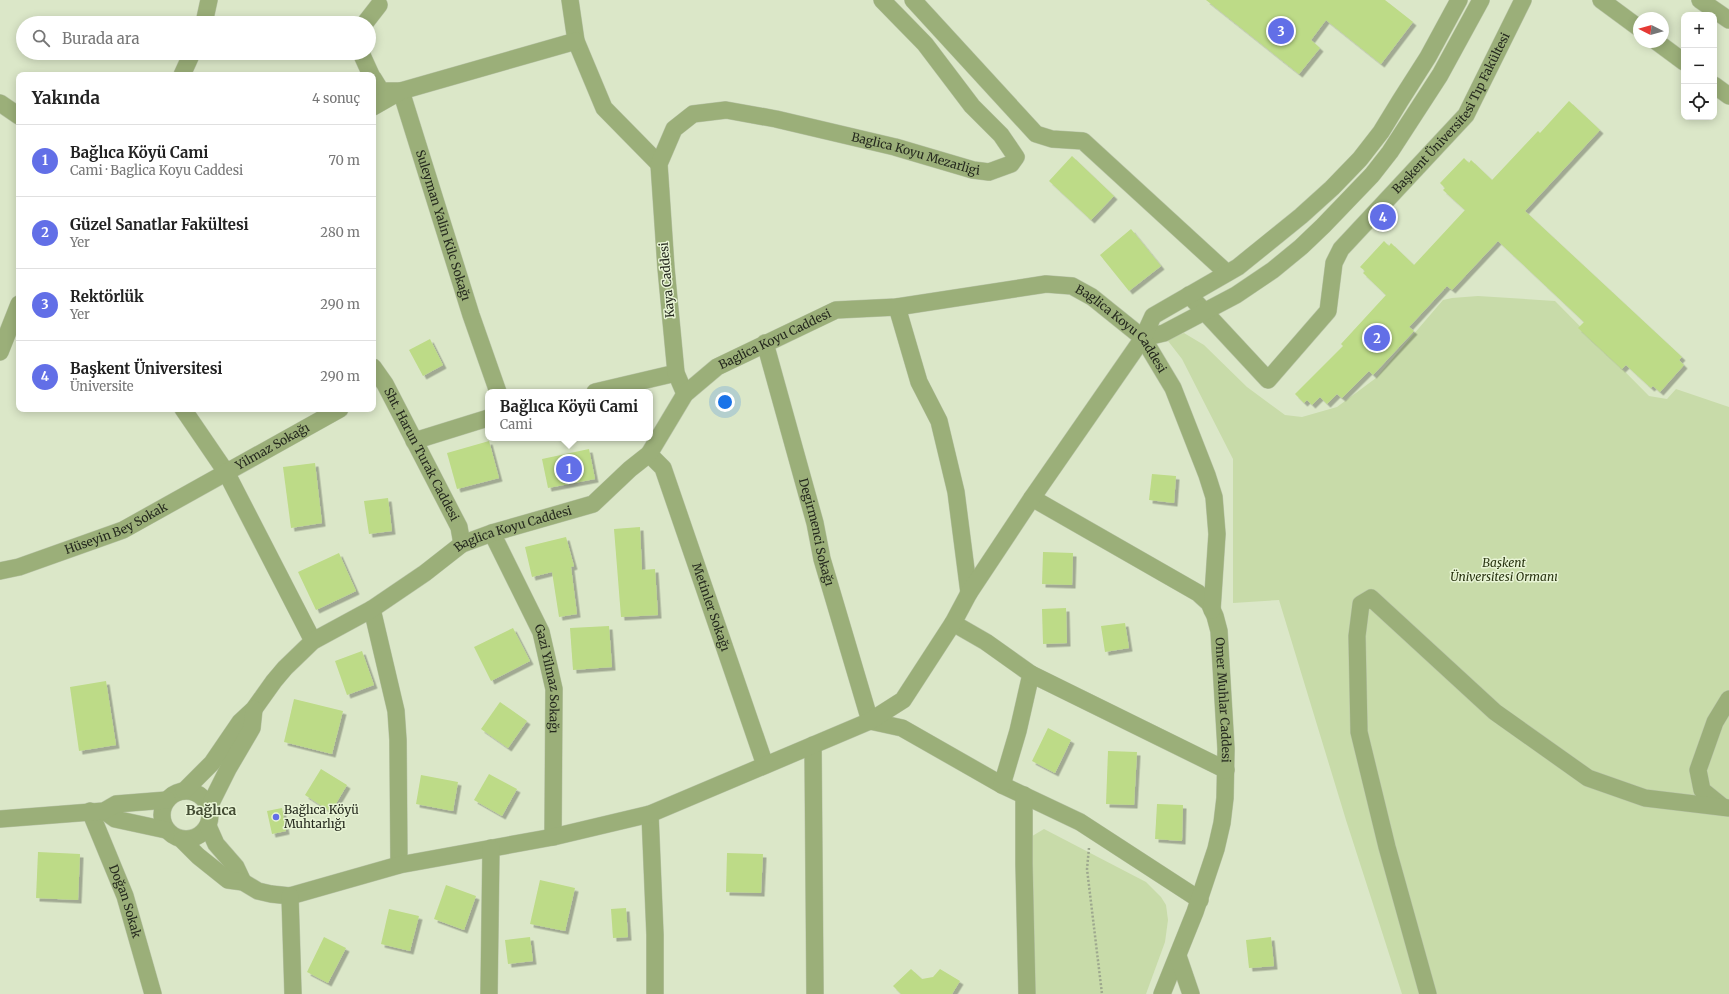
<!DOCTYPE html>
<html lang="tr">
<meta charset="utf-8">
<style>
body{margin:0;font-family:Merriweather,serif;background:#f6f6f6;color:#222}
.controls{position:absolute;right:12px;top:12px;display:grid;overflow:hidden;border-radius:8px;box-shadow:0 2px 10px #0003}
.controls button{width:36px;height:36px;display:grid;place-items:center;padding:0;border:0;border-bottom:1px solid #e0e0e0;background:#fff;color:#222;font:20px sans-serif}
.compass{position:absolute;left:1633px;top:12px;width:36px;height:36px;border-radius:50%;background:#fff;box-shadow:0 2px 10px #0003;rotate:276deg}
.you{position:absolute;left:725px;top:402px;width:14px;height:14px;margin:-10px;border:3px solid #fff;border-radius:50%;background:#1a73e8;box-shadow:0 0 0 6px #1a73e833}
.badge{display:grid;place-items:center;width:26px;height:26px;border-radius:50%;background:#626fe7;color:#fff;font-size:13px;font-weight:700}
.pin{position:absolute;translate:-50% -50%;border:2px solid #fff;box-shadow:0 1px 4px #0006}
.popup{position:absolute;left:485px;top:389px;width:168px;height:52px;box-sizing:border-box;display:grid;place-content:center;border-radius:8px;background:#fff;filter:drop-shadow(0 1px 3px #0005);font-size:13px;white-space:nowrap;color:#767676}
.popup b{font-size:15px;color:#222}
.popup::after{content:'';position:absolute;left:50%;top:100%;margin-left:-8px;border:8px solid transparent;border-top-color:#fff}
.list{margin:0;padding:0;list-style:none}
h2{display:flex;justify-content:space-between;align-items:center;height:52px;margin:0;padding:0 16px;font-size:17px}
h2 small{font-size:13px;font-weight:400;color:#767676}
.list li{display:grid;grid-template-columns:26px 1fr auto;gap:12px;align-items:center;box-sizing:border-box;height:72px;padding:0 16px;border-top:1px solid #e0e0e0}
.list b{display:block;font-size:15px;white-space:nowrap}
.list p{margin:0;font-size:13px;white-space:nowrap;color:#767676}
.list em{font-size:13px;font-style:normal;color:#767676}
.icon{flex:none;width:22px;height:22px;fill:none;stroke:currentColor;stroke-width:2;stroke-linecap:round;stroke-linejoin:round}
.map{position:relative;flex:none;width:1729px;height:994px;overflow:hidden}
.search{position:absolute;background:#fff;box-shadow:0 2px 10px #0003;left:16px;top:16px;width:360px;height:44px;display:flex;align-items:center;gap:10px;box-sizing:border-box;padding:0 14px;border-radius:22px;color:#767676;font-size:15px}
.panel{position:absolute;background:#fff;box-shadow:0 2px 10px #0003;left:16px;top:72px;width:360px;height:340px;border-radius:8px}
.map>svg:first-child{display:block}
.green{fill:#c8dba9}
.building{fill:#bddb87;filter:url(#shadow)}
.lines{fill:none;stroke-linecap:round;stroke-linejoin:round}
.minor-casing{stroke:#bac5a9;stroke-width:18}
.path{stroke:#9da78e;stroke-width:2.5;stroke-dasharray:2 2;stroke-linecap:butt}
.minor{stroke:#9baf79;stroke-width:17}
.poi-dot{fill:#626fe7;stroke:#e8f4d5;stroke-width:1.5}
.labels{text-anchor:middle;stroke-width:3;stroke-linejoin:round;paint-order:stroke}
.street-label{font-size:12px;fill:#25291e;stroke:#e8f4d5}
.park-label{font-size:12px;font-style:italic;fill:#293411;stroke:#e8f4d5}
.poi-label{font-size:12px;fill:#25291e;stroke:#e8f4d5;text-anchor:start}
.quarter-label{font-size:14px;font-weight:bold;fill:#444d34;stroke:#e8f4d5}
</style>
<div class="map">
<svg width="1729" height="994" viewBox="0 0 1729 994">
<defs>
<filter id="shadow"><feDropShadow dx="3.5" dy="3.5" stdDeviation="0" flood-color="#0004"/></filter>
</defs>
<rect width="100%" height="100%" fill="#dbe7c8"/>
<g class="green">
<polygon points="1478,296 1555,301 1649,396 1667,399 1676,389 1729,407 1729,994 1402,994 1346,820 1279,600 1233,603 1233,459 1182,359 1168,341 1176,335 1184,333 1204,345 1247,387 1285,415 1302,417 1337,407 1376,378 1443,300 1452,298"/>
<polygon points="1044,829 1146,882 1161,897 1166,905 1168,920 1165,942 1146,994 1032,994 1029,838"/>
</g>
<g class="building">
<polygon points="1206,0 1385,0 1413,22 1381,64 1326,20 1311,40 1320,48 1299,74"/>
<polygon points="1569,101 1600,130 1525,211 1682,357 1679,360 1684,365 1660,392 1653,386 1651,388 1626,365 1622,369 1578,328 1584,322 1498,241 1452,290 1447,286 1409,327 1414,331 1373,375 1369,371 1342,398 1337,394 1327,404 1320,397 1312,405 1307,400 1304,403 1295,394 1343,346 1341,344 1386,295 1363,273 1365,271 1360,267 1384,241 1389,246 1391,243 1414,265 1465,210 1443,190 1445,188 1440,183 1464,158 1469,163 1471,160 1492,180 1538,131 1540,133"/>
<polygon points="1072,156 1114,196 1091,220 1049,181"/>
<polygon points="1131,229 1161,266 1129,291 1100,255"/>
<polygon points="430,339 443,365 423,376 409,350"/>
<polygon points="489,441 499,478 457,489 447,453"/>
<polygon points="589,449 595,479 548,488 542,459"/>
<polygon points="315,463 322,523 291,528 283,467"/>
<polygon points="1152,474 1176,476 1174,503 1149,500"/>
<polygon points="388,498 392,531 369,534 364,501"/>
<polygon points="640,527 642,570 655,569 658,615 621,617 614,529"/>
<polygon points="566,537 574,566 571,567 577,614 559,617 552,572 532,577 525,547"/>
<polygon points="1043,552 1073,553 1072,585 1042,584"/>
<polygon points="339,553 356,591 316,610 298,572"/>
<polygon points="1066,608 1067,643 1043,644 1042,609"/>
<polygon points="1125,623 1129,648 1105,652 1101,626"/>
<polygon points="609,626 612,667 573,670 570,628"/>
<polygon points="513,628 530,661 491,681 474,647"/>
<polygon points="362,651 374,685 347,695 335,661"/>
<polygon points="106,681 116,745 79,751 70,687"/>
<polygon points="294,699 343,711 332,754 284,742"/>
<polygon points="500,702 527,721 508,748 481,729"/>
<polygon points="1048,728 1071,740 1055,773 1032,761"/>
<polygon points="1108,751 1137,752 1134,805 1106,804"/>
<polygon points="321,769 347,785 331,812 305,795"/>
<polygon points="489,774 517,789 502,816 474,800"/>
<polygon points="421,775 458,782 453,811 416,804"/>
<polygon points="1157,804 1183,805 1182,841 1155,839"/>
<polygon points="282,808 286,831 272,834 267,811"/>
<polygon points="38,852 80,854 78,900 36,898"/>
<polygon points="727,853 763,854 761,893 726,892"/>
<polygon points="540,880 575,888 565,931 530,924"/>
<polygon points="446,885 476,896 464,930 434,919"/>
<polygon points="626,908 628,937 613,938 611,909"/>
<polygon points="389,909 419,916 410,951 381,944"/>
<polygon points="324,937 346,948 328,983 307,972"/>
<polygon points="530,937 533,961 508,964 505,940"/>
<polygon points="1271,937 1274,966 1249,968 1246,940"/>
<polygon points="911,969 922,979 933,977 940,969 960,981 952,994 901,994 893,986"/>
</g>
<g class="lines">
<defs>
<g id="minor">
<polyline points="570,0 576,41 604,108 659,164"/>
<polyline points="913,0 1036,134 1052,139 1083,141 1227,273"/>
<polyline points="1601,0 1639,28"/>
<polyline points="1700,0 1729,20"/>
<polyline points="204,23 209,0"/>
<polyline points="365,23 379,5"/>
<polyline points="1657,42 1684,62"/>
<polyline points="361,53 371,75"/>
<polyline points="182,75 192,53"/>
<path id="s1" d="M373,78L381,91H401L471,315L498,392"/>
<polyline points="1714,85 1729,96"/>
<polyline points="0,103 19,116"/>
<polyline points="373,107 401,91 576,41"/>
<path id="s2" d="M1189,295L1268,380L1328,311L1334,263L1341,249L1466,115L1523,0"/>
<polyline points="897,307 919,382 939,421 956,492 969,593"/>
<polyline points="1143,338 1164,333 1236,295 1273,270 1301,247 1323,226 1372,175 1390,152 1440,75 1481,0"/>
<path id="s3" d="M765,343L815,523L822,559L870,721L902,728L1002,785L1080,822L1200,900"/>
<polyline points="0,352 19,304"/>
<path id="s4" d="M373,367L385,384L459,527L462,544"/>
<polyline points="595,392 676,373"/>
<path id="s5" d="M685,394L676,373L666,268L659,164L674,129L693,114L726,110L776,119L895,147L973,170L989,172L1011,164L1016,157L1001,135L972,106L925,44L882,0"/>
<polyline points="183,409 226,472 313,641"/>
<polyline points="414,441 488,418"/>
<path id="s6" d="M649,454L663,468L765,765"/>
<path id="s7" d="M1032,498L1198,593L1209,603L1215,616L1219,631L1226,749L1225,798L1222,823L1216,849L1195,912L1162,994"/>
<path id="s8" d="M492,533L541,632L554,689L553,837"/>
<path id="s9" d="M0,571L19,567L123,530L340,409"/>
<polyline points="372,609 396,711 398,740 399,865"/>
<polyline points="953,623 986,642 1031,674 1018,731 1002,785"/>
<polyline points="1031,674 1226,770"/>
<polyline points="813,745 815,994"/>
<circle cx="186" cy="815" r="24"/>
<path id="s10" d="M184,791L212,763L240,722L254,709L274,681L285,668L313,641L372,609L425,573L462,544L492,533L593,504L630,469L649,454L685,394L717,367L836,310L897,307L1046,284L1072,286L1092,297L1143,338L1173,388L1207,475L1214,497L1217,534L1212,610"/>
<polyline points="1024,795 1024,864 1027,994"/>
<polyline points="209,807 228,769 252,728 254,709"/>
<polyline points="1723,807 1702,790 1698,770 1715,722 1729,699"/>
<path id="s11" d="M90,811L125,896L153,994"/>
<polyline points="104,811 115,819 166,830"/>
<polyline points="650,814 655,935 655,994"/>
<polyline points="0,819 104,811 116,804 167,800"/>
<polyline points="208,826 216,844 236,867 243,882"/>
<polyline points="182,840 198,856 228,880 243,882 258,891 271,894 290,896 399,865 553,837 650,814 870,721 903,700 953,623 969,593 1032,498 1143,338 1153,316 1238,267 1301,216 1332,188 1360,159 1381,132 1400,101 1428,57 1459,0"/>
<polyline points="290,896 293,994"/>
<polyline points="1178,956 1191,994"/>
<polyline points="489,994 491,848"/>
<polyline points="1428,994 1387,847 1359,732 1357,636 1361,604 1371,598 1495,712 1588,778 1645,798 1729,808"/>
</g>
</defs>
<use href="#minor" class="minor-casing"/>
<polyline class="path" points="1089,848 1087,869 1102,994"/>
<use href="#minor" class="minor"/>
</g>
<circle class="poi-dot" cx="276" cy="817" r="4"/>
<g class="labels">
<g class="street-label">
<text dy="4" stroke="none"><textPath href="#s2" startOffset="448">Başkent Üniversitesi Tıp Fakültesi</textPath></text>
<text dy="4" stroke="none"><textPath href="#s5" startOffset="523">Baglica Koyu Mezarligi</textPath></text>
<text dy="4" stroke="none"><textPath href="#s1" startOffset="176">Suleyman Yalin Kilc Sokağı</textPath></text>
<text transform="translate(667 280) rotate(-95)" y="4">Kaya Caddesi</text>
<text dy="4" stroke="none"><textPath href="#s10" startOffset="1137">Baglica Koyu Caddesi</textPath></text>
<text dy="4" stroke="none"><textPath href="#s10" startOffset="765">Baglica Koyu Caddesi</textPath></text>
<text dy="4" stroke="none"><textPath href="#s9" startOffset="301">Yilmaz Sokağı</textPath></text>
<text dy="4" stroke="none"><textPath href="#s4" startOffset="100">Sht. Harun Turak Caddesi</textPath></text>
<text dy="4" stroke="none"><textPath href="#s9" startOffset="124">Hüseyin Bey Sokak</textPath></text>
<text dy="4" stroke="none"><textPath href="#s10" startOffset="430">Baglica Koyu Caddesi</textPath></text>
<text dy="4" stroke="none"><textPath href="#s3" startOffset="196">Degirmenci Sokağı</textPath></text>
<text dy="4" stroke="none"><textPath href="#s6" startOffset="167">Metinler Sokağı</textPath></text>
<text dy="4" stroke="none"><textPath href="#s8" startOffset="158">Gazi Yilmaz Sokağı</textPath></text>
<text dy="4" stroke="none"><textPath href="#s7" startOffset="305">Omer Muhlar Caddesi</textPath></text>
<text dy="4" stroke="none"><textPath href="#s11" startOffset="97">Doğan Sokak</textPath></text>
</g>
<g class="park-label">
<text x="1504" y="567">Başkent<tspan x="1504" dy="14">Üniversitesi Ormanı</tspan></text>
</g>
<g class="poi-label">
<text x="284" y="814">Bağlıca Köyü<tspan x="284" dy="14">Muhtarlığı</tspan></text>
</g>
<g class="quarter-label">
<text x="211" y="815">Bağlıca</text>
</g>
</g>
</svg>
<div class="controls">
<button>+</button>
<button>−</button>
<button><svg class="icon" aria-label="locate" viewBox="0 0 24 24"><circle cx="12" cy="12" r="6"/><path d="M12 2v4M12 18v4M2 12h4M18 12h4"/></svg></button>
</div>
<svg class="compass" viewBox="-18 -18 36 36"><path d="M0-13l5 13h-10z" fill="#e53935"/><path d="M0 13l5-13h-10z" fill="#767676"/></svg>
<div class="you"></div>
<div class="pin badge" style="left:569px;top:469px">1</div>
<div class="popup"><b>Bağlıca Köyü Cami</b>Cami</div>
<div class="pin badge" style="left:1377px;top:338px">2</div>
<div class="pin badge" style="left:1281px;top:31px">3</div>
<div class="pin badge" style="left:1383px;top:217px">4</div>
<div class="search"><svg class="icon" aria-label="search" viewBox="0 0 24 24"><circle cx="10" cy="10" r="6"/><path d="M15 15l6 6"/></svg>Burada ara</div>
<section class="panel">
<h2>Yakında<small>4 sonuç</small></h2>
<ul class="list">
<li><span class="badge">1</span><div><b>Bağlıca Köyü Cami</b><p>Cami · Baglica Koyu Caddesi</p></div><em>70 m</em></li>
<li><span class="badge">2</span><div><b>Güzel Sanatlar Fakültesi</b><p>Yer</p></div><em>280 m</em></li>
<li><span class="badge">3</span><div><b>Rektörlük</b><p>Yer</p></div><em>290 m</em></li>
<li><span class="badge">4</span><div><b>Başkent Üniversitesi</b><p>Üniversite</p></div><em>290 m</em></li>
</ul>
</section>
</div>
